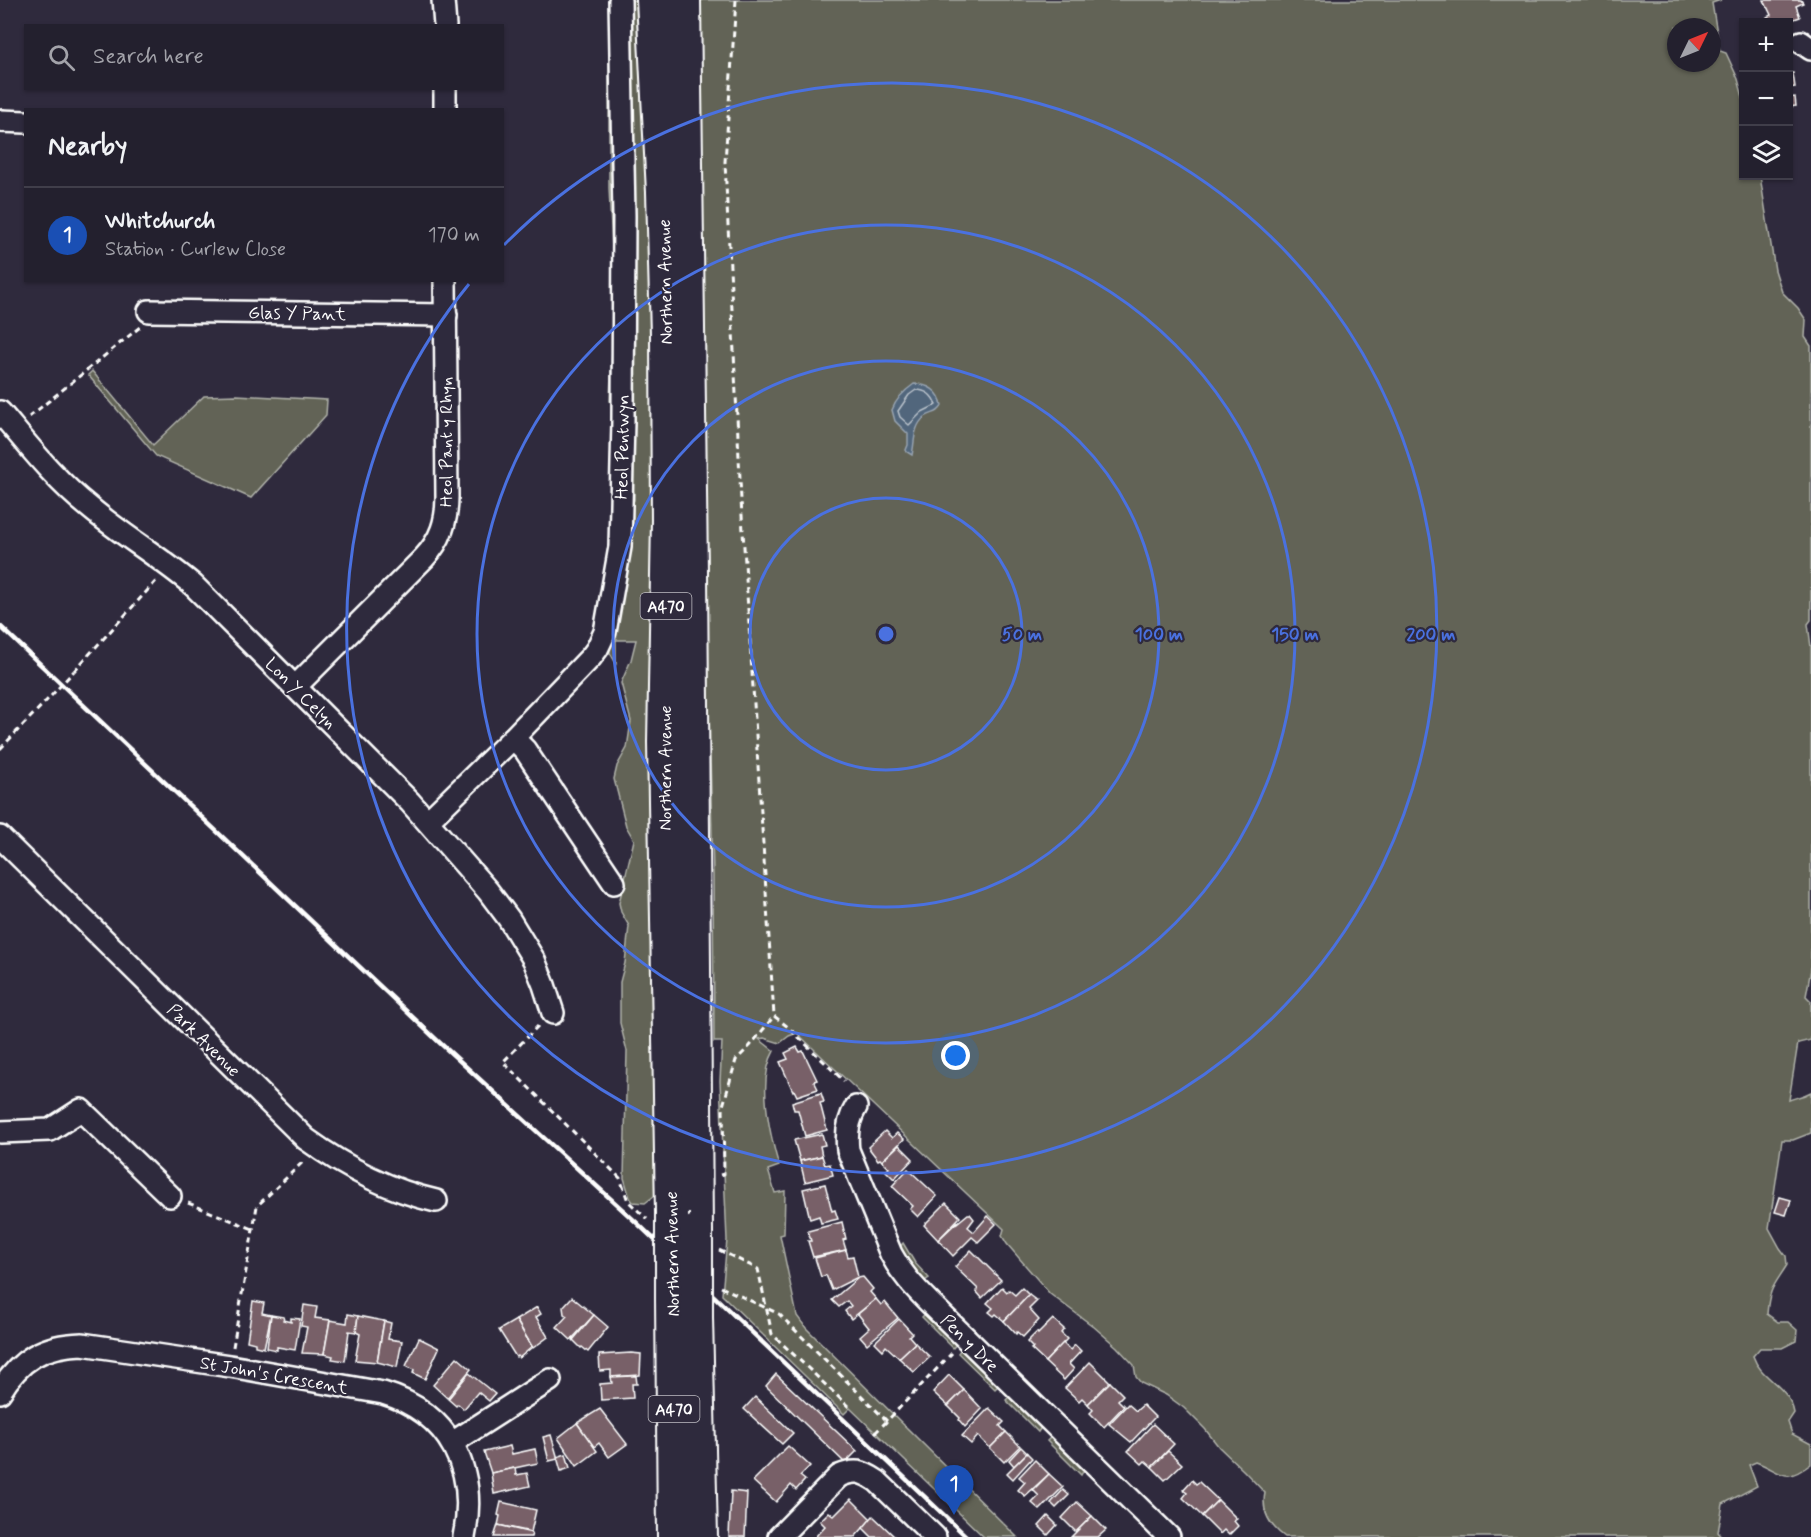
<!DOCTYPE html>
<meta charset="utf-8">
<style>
body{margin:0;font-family:Mynerve,sans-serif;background:#2f2d3a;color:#f1f3f6}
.controls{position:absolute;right:18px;top:18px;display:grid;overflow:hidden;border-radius:0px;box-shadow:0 2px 4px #0004}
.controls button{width:54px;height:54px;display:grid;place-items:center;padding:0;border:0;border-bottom:2px solid #403e4a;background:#23202e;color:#f1f3f6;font:30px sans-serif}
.compass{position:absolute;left:1667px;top:18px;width:54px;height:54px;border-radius:50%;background:#23202e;box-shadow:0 2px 4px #0004;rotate:47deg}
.you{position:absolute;left:956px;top:1056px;width:21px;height:21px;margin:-15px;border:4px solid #fff;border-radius:50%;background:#1a73e8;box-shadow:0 0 0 9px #1a73e833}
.badge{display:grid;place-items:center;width:39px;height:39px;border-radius:50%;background:#ea580c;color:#fff;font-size:20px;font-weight:700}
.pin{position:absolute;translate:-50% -50px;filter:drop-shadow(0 2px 3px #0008)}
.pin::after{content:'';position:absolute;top:32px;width:21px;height:18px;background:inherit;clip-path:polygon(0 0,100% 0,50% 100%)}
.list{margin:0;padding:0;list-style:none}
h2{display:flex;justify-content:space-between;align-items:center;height:78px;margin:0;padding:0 24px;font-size:26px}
h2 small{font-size:20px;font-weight:400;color:#a3a3aa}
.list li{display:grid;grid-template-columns:39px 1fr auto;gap:18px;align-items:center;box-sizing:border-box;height:96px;padding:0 24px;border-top:2px solid #403e4a}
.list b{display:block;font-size:22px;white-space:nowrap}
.list p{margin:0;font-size:20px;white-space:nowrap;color:#a3a3aa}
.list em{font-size:20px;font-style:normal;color:#a3a3aa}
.icon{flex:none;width:33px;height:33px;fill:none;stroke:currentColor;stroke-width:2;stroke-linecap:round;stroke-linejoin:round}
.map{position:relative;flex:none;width:1811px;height:1537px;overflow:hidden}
.search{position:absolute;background:#23202e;box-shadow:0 2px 4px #0004;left:24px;top:24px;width:480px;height:66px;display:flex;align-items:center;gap:15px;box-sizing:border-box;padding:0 21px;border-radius:0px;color:#a3a3aa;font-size:22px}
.panel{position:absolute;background:#23202e;box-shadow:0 2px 4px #0004;left:24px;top:108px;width:480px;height:174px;border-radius:0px}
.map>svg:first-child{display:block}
.green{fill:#626456;stroke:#b0b2aa;stroke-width:1.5;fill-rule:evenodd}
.water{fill:#51667c;stroke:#97a3b0;stroke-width:1.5}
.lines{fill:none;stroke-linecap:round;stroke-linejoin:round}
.shore{stroke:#b9c2cb;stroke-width:1.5}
.building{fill:#786067;stroke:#fff;stroke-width:1.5}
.minor-casing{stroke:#fff;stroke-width:26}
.highway-casing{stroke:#fff;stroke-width:36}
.path{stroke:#fff;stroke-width:3;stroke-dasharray:6 4.5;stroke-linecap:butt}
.minor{stroke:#2f2a3d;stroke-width:21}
.highway{stroke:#2f2a3d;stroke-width:32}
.rail{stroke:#fff;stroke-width:4.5}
.highway-bridge-casing{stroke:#fff;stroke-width:36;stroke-linecap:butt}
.path-bridge{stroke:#fff;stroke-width:3;stroke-dasharray:6 4.5;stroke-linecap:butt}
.highway-bridge{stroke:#2f2a3d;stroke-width:32}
.ring{fill:none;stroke:#4a71e0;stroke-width:3}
.labels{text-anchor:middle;stroke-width:4.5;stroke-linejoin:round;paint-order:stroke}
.shield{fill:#2f2a3d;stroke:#c1bfc5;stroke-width:1.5}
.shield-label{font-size:16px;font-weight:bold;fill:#fff}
.street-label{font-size:18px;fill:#fff;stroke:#2f2a3d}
.centre{fill:#4a71e0;stroke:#2f2a3d;stroke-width:3}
.ring-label{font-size:18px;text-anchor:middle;font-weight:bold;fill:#4a71e0;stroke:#2f2a3d;stroke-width:4.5;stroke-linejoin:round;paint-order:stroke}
</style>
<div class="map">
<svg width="1811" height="1537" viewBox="0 0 1811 1537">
<rect width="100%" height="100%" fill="#2f2a3d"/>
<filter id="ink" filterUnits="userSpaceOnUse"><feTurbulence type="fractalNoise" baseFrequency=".0167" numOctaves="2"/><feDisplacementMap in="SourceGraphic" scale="12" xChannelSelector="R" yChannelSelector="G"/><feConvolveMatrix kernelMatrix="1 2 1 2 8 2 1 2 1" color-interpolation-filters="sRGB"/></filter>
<g filter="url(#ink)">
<g class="green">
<polygon points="615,0 634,0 636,2 637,0 640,0 652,142 658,1193 645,1203 633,1202 630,1198 624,1178 627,1051 620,1023 620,982 625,963 629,926 621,912 619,903 634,840 626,826 614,779 617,766 627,748 631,721 621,683 631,660 636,640 616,640 616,663 610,653 609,646 629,507 634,500 634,492 625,484 615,408 610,401 614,291 609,188 609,50 610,8"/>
<path d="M694,0H1721L1712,3L1720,51L1726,53L1738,79L1743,97L1744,176H1760L1775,270L1782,292L1798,308L1806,320L1805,337L1811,346V620L1808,624L1811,647V969L1806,996L1811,1001V1040L1798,1043L1789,1100C1796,1097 1802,1097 1811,1092V1133L1793,1140H1782L1769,1228L1780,1248L1786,1256L1787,1265C1774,1286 1769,1288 1767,1314L1778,1322H1788L1797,1330L1796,1341L1782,1348H1760L1753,1356C1761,1380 1789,1385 1794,1413L1788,1422L1792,1434L1811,1444V1464C1783,1485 1783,1472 1756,1462L1749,1465L1757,1486L1723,1504L1718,1532L1722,1537H1285C1270,1526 1261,1512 1265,1493L1244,1471L1219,1447L1205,1429L1184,1408L1166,1395L1141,1383L1136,1377L1134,1365L1117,1347L1093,1326L1050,1294L1007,1244L1002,1236L1004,1229L797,1033L789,1036L780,1043L764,1038L759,1039L774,1051C757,1080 770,1135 779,1166L768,1170L775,1193L785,1191L784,1234L780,1235L797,1316L806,1328L1017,1537H984L850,1408L844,1414L722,1295L727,1240L720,1081L722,1042H714L713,874L705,555ZM1676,27H1712V63H1676Z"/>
<polygon points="92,371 153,445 204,396 237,395 327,400 326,415 251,498 156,456 88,375"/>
<polygon points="903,1243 915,1263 929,1278 923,1282 913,1271 899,1248"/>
<polygon points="926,1313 957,1343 953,1348 922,1317"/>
<polygon points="962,1348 999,1385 995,1389 958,1353"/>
<polygon points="1010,1396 1042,1426 1038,1432 1006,1400"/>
<polygon points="1051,1437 1053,1437 1085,1468 1081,1475 1047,1441"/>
</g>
<path class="water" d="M914,384C928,384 940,391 942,406C938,414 932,412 925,417C913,426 915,442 912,455L907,452L906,450L908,445V434L895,421L892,410C896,399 904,391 914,384Z"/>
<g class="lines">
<path class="shore" d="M916,390C926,390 933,396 936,405L922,412L909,425L900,417L898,411L909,395Z"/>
</g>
<g class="building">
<polygon points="1764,0 1801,0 1803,3 1796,6 1800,17 1786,22 1753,22 1754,19 1766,21 1767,17 1771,15"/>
<polygon points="1788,61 1790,73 1793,73 1795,87 1788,88"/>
<polygon points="1795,97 1796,106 1788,107 1788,98"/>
<polygon points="797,1047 800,1052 803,1051 817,1080 814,1081 818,1089 797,1096 794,1090 793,1091 780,1062 788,1059 785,1053"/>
<polygon points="821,1093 824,1102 820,1103 827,1130 805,1136 798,1110 794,1110 792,1102"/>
<polygon points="885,1131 892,1138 897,1133 904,1139 882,1161 880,1159 878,1160 868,1147"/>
<polygon points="822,1134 825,1145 820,1146 822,1156 800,1161 794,1140"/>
<polygon points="899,1145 913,1159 894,1179 886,1171 889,1168 882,1161"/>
<polygon points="822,1156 825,1165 830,1164 833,1175 805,1182 800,1161"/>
<polygon points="908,1169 937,1196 918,1217 910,1209 913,1206 892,1186"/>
<polygon points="825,1184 832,1211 835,1210 838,1219 821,1223 819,1216 810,1219 803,1189"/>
<polygon points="1780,1197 1791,1200 1786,1215 1775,1212"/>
<polygon points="946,1203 960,1217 938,1240 924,1225"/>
<polygon points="968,1214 970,1214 974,1219 968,1227 974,1232 988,1216 996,1224 978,1242 972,1237 953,1256 938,1240 957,1222 957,1223"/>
<polygon points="842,1222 846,1239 843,1240 846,1250 813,1257 808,1241 811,1241 808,1231"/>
<polygon points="846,1250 848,1257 853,1256 858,1277 832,1290 826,1275 821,1277 815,1258"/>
<polygon points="971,1250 1001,1280 982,1298 976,1291 978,1289 955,1267"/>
<polygon points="863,1277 873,1289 870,1292 876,1299 851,1319 845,1311 851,1306 847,1301 839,1307 832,1300 858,1278"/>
<polygon points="1002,1287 1007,1292 1009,1290 1015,1295 1022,1288 1029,1295 1004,1321 996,1314 994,1316 989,1312 993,1308 987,1303"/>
<polygon points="1029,1295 1037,1301 1029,1309 1039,1320 1023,1337 1017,1332 1016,1334 1004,1321"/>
<polygon points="572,1297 594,1315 571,1340 557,1327 567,1316 564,1314 563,1307"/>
<polygon points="876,1299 881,1305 885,1302 898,1318 867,1344 860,1336 869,1328 858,1314"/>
<polygon points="253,1301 264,1303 262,1313 271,1315 264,1348 255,1346 255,1343 247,1341"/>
<polygon points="304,1305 317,1307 315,1318 330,1320 324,1354 302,1353 307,1327 301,1326"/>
<polygon points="537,1307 541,1314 536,1317 548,1337 533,1348 516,1320"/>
<polygon points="348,1314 358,1316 356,1332 349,1331 345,1361 332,1359 333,1356 324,1354 330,1320 347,1323"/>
<polygon points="271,1315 284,1317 283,1320 291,1322 291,1318 300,1319 295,1350 277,1347 277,1350 267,1348"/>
<polygon points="594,1315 608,1327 588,1352 582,1347 581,1348 573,1340"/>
<polygon points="358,1316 384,1321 377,1362 355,1360 360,1334 356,1332"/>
<polygon points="899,1319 912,1333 909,1336 915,1343 899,1358 886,1346 883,1350 875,1342"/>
<polygon points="1053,1319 1064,1329 1061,1333 1067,1339 1045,1362 1031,1349 1033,1348 1027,1342 1037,1332 1038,1334"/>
<polygon points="516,1320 532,1347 519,1358 518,1356 516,1357 499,1330"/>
<polygon points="384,1321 391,1323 388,1339 402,1341 397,1367 377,1362"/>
<polygon points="419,1338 439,1348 425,1379 413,1373 414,1370 406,1366"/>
<polygon points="915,1343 930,1357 914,1372 899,1358"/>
<polygon points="1063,1343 1070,1350 1075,1345 1081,1351 1069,1364 1074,1369 1064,1380 1045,1362"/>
<polygon points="631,1353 641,1354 640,1375 611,1377 611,1370 600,1371 599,1355"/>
<polygon points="457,1357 471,1369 447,1398 433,1385"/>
<polygon points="1090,1362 1110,1382 1088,1404 1082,1398 1079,1401 1065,1388"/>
<polygon points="469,1373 495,1394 489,1401 478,1392 464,1409 458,1404 456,1406 448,1399"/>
<polygon points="776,1374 857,1451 845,1463 766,1386"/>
<polygon points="949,1375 964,1390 948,1406 933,1392"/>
<polygon points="632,1376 636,1376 637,1384 632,1384 633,1398 601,1400 600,1384 612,1383 611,1377"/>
<polygon points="1110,1382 1123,1395 1118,1400 1124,1406 1104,1427 1090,1413 1093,1410 1088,1404"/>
<polygon points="964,1390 982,1409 965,1427 959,1420 960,1418 948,1406"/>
<polygon points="755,1397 793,1433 782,1444 744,1409"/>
<polygon points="1128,1404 1136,1411 1143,1405 1155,1417 1131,1442 1109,1424"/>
<polygon points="989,1408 1004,1422 1000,1426 1006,1432 990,1448 978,1436 971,1444 962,1436"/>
<polygon points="600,1409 627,1444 609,1457 599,1443 594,1447 577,1423"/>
<polygon points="577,1423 597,1451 577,1466 558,1438"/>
<polygon points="1153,1424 1174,1444 1152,1467 1145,1461 1142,1464 1128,1451"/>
<polygon points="1006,1432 1020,1446 1004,1462 990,1448"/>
<polygon points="551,1435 558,1459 549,1461 543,1437"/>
<polygon points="510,1446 512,1454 535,1449 538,1463 491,1473 484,1452"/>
<polygon points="788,1446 810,1466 800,1476 805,1480 796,1490 791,1485 776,1502 753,1481"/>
<polygon points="1021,1447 1027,1453 1014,1466 1009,1460"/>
<polygon points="1168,1451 1182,1464 1165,1480 1152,1467"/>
<polygon points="1027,1453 1032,1458 1013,1479 1007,1473"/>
<polygon points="566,1454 570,1468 561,1471 557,1457"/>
<polygon points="1035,1460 1049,1474 1025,1496 1018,1490 1025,1482 1019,1477"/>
<polygon points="515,1468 516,1475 527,1473 530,1486 494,1494 491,1473"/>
<polygon points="1049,1474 1063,1487 1040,1510 1032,1503 1039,1496 1033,1490"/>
<polygon points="1192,1480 1196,1484 1199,1482 1218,1500 1202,1516 1183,1498 1187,1493 1183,1490"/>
<polygon points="1063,1490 1069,1495 1056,1508 1051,1503"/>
<polygon points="731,1491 747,1493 745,1537 729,1537"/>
<polygon points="851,1499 871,1519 855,1537 817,1537 816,1536 825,1526 820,1521 829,1512 834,1516"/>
<polygon points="1218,1500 1237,1519 1234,1521 1238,1526 1229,1535 1224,1530 1220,1534 1202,1516"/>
<polygon points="501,1502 536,1510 531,1532 498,1525 500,1516 498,1515"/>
<polygon points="1077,1502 1092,1516 1076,1532 1062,1518"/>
<polygon points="873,1516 895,1537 872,1537 863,1528"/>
<polygon points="1048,1516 1057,1525 1048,1535 1039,1526"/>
<polygon points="1092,1516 1106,1530 1098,1537 1071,1537"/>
<polygon points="498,1525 532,1533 531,1537 494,1537"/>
</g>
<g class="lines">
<defs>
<g id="minor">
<polyline points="443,0 445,26"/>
<polyline points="1801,42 1811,49"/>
<polyline points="445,88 445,110"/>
<polyline points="0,121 26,122"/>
<polyline points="149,311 446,315"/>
<path d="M0,412C28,445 55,480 89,507C122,535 160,557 193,585L410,802L488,891L509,919L534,960L544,985L553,1013"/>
<path d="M295,687L424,558C441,540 447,521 447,497L445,280"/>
<polyline points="513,738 525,750 614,883"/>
<polyline points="428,821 513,738 591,657 597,649 605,632 620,547 623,421 624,216 620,0"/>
<path d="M0,837L306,1139C346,1168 388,1190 436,1201"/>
<path d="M856,1107C848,1120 846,1134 848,1150L891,1254C901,1273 914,1287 929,1302L1169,1537"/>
<polyline points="0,1132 50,1130 81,1110 170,1196"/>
<path d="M0,1392C20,1359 43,1345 82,1344L230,1366L383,1393C450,1413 478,1470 464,1537"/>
<polyline points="452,1443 550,1380"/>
<path d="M779,1537L839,1476C855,1469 862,1471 877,1481L935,1537"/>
</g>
<g id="highway">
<polyline points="653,0 663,192 667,334 668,520 664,742 672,1213"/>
<polyline points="684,0 691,573 696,1231"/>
<polyline points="672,1298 674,1537"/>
<polyline points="696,1317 701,1537"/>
</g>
</defs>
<use href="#minor" class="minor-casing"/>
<use href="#highway" class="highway-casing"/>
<g class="path">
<polyline points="736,0 725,162 741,500 774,1016"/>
<polyline points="29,417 140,327"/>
<polyline points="74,671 157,580"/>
<polyline points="0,749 51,696"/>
<polyline points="538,1026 503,1062 620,1178 628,1201 647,1219"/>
<polyline points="720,1175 724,1174 723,1106 736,1060 750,1046 774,1016 788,1027 844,1081"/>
<polyline points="188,1203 253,1229"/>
<polyline points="719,1250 758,1269 772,1334 850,1408"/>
<polyline points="721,1287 779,1314 887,1421 952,1353"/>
<polyline points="233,1347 257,1206 305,1160"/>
<polyline points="875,1433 887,1421"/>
</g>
<use href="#minor" class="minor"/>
<use href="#highway" class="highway"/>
<polyline class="rail" points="0,626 440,1043 636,1222 967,1537"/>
<defs>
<g id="highway-bridge">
<polyline points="672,1213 672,1298"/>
<polyline points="696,1231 696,1317"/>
</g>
</defs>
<use href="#highway-bridge" class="highway-bridge-casing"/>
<polyline class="path-bridge" points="51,696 74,671"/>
<use href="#highway-bridge" class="highway-bridge"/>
</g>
</g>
<g class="ring">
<circle cx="886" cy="634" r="136"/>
<circle cx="886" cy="634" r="273"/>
<circle cx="886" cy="634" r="409"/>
<path d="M504 245A545 545 0 1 1 469 284"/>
</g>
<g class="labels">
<g class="shield">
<rect x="640.5" y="593" width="51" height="26" rx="4.5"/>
<rect x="648.5" y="1396" width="51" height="26" rx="4.5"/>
</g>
<g class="shield-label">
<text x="666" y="612">A470</text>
<text x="674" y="1415">A470</text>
</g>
<g class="street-label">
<text transform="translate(665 282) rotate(-91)" y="6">Northern Avenue</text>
<text transform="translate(297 313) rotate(1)" y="6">Glas Y Pant</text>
<text transform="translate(446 442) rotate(-90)" y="6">Heol Pant y Rhyn</text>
<text transform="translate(622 447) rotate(-89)" y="6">Heol Pentwyn</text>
<text transform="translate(301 693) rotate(45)" y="6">Lon Y Celyn</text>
<text transform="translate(665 768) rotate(-90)" y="6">Northern Avenue</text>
<text transform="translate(204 1040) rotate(45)" y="6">Park Avenue</text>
<text transform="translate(672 1254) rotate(-91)" y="6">Northern Avenue</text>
<text transform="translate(970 1343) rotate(45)" y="6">Pen y Dre</text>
<text transform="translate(274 1375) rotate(10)" y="6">St John's Crescent</text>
</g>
</g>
<circle cx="886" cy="634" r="9" class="centre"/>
<g class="ring-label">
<text x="1022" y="640">50 m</text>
<text x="1159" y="640">100 m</text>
<text x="1295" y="640">150 m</text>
<text x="1431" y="640">200 m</text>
</g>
</svg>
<div class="controls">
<button>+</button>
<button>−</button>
<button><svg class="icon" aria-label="layers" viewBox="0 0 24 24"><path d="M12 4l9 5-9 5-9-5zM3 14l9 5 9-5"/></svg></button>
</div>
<svg class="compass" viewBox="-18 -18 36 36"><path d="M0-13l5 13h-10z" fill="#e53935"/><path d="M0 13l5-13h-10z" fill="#a3a3aa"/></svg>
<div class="you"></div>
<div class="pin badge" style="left:954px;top:1515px;background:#1a4fb4">1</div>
<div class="search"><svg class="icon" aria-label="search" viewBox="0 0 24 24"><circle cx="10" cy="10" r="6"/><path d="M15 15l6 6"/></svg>Search here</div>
<section class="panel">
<h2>Nearby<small></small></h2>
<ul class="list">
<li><span class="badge" style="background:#1a4fb4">1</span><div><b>Whitchurch</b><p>Station · Curlew Close</p></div><em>170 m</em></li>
</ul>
</section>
</div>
